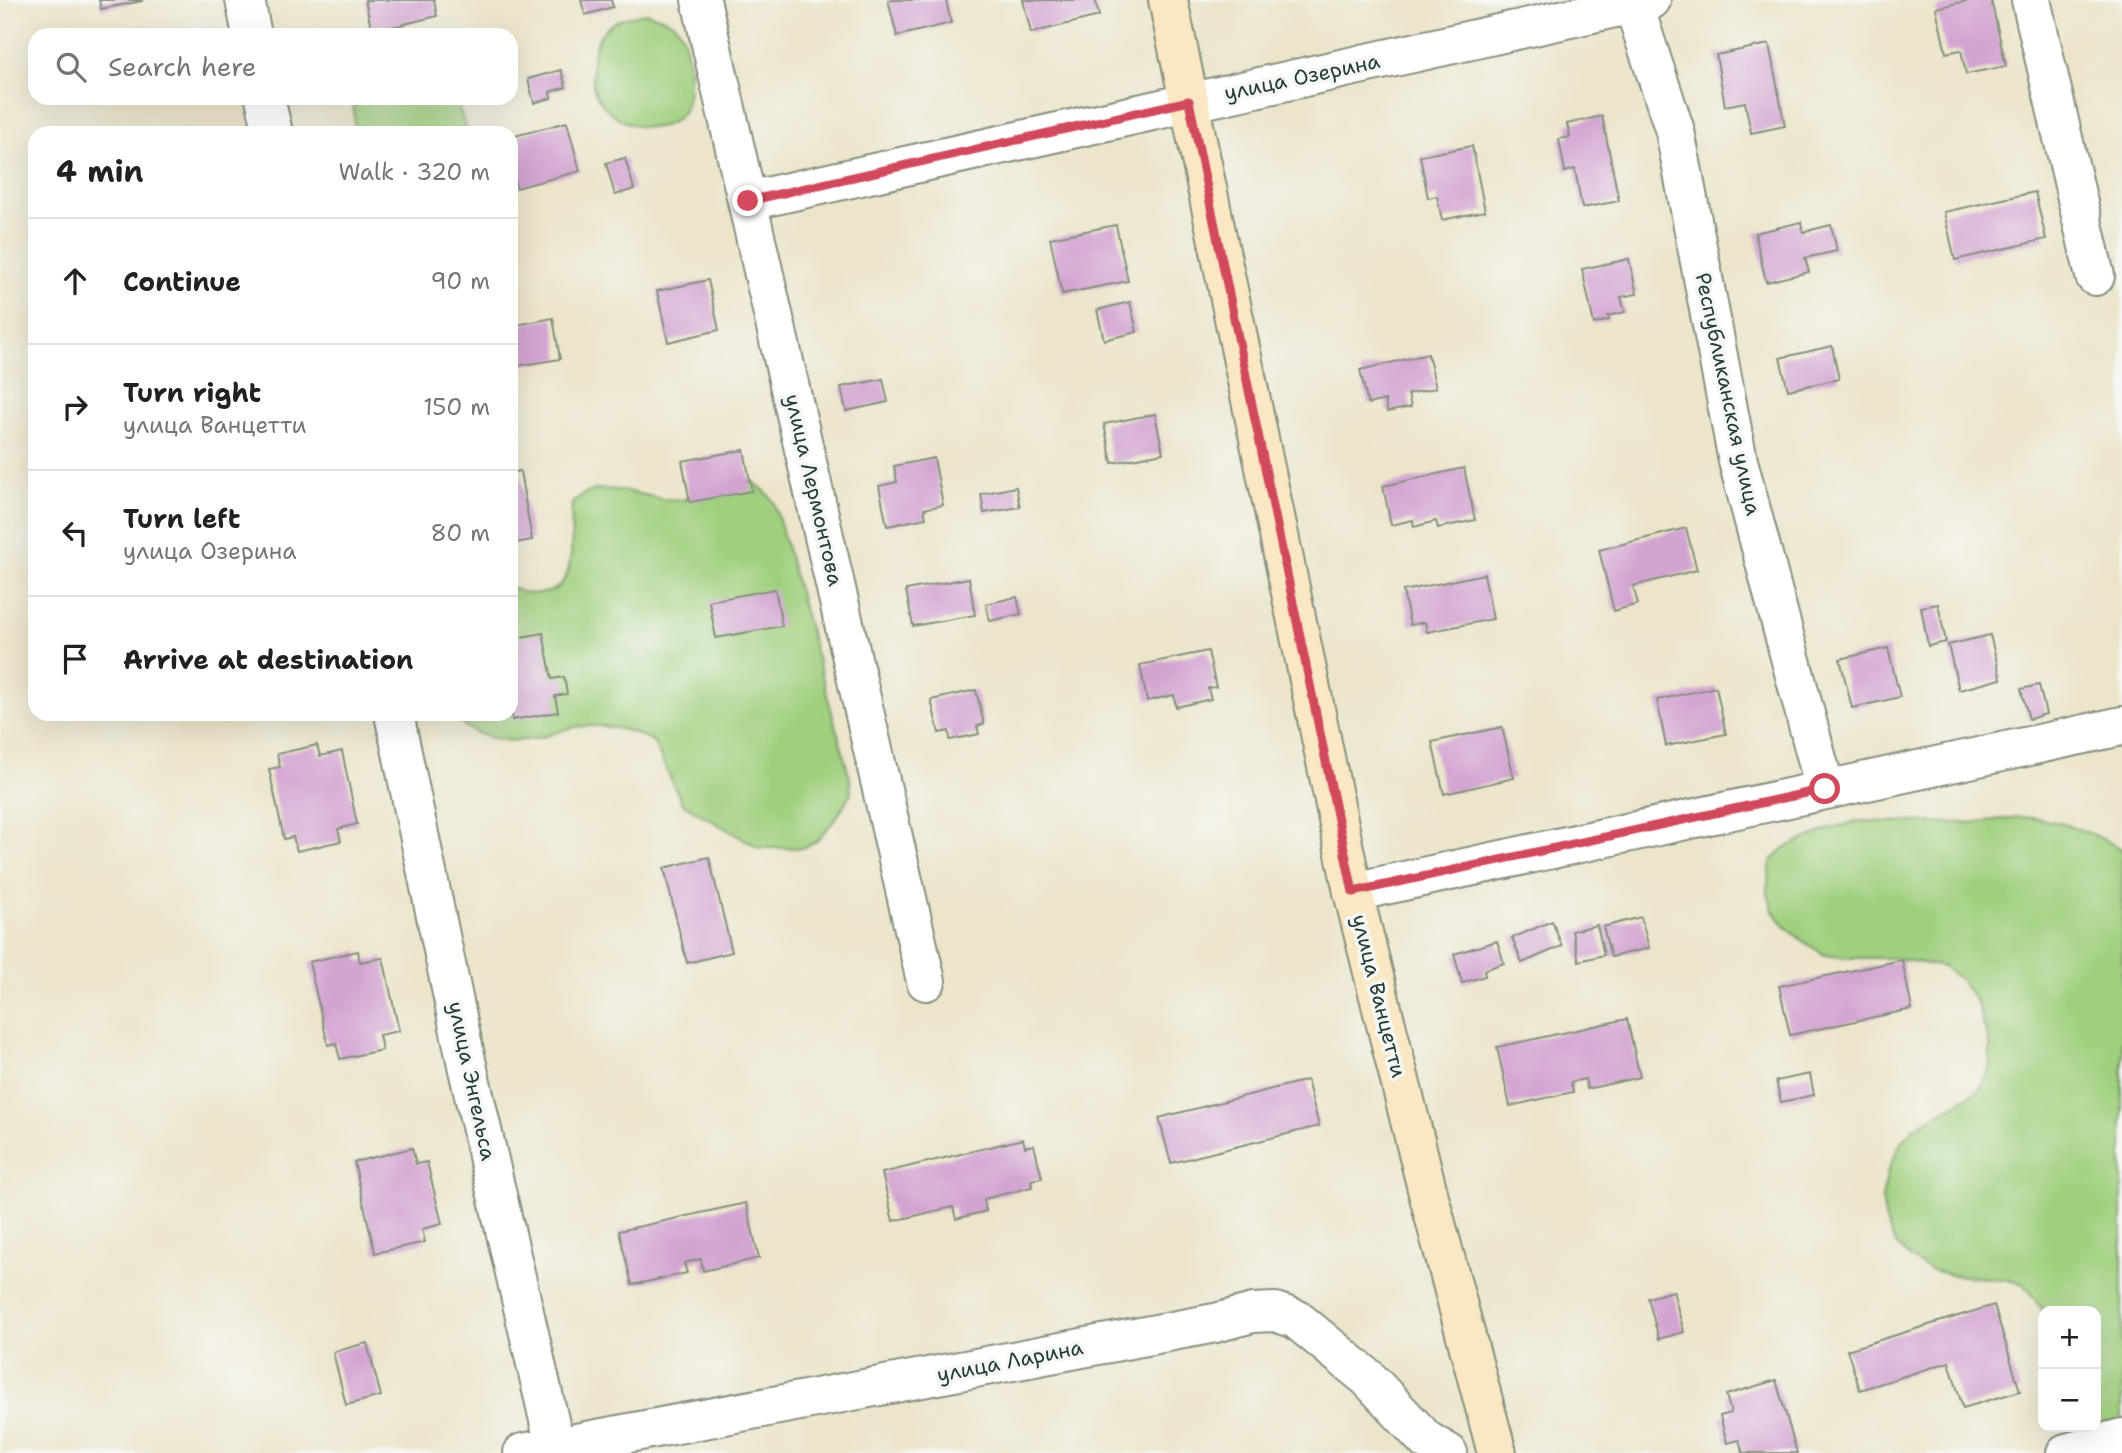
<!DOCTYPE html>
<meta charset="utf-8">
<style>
body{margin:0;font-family:"Shantell Sans",sans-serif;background:#f6f6f6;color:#202124}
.controls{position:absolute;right:21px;bottom:21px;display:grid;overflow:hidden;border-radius:14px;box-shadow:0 7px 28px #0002}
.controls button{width:63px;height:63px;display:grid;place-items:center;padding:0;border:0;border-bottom:2px solid #e0e0e0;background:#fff;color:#202124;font:35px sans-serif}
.stop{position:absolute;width:21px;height:21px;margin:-16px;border:5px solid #d1495b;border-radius:50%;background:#fff}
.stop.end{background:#d1495b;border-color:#fff;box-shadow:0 2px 7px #0008}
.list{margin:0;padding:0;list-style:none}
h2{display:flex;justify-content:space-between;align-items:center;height:91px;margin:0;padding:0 28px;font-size:30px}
h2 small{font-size:23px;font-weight:400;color:#757577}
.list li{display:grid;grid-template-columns:46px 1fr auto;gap:21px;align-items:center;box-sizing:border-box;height:126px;padding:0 28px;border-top:2px solid #e0e0e0}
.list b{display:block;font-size:26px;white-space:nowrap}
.list p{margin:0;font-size:23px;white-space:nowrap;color:#757577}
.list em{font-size:23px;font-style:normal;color:#757577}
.icon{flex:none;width:38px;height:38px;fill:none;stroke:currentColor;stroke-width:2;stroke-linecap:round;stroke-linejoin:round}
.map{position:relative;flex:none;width:2122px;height:1453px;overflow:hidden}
.search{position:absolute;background:#fff;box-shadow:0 7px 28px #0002;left:28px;top:28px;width:490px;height:77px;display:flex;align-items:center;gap:18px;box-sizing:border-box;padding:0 24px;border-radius:21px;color:#757577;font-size:26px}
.panel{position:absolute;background:#fff;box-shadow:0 7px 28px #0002;left:28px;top:126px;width:490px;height:595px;border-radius:21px}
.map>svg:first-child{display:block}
.green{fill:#a0d07e;stroke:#608659;stroke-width:2}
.building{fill:#d3a4d2}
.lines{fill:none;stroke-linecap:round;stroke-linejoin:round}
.street-casing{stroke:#86917f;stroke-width:42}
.secondary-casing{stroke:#86917f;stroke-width:42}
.street{stroke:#fff;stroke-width:38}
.secondary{stroke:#fae7c3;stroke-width:38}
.route{stroke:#d1495b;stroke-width:9}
.labels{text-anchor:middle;stroke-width:7;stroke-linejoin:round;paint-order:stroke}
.street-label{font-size:21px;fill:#1f3d34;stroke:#f6f6f2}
</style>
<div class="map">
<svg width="2122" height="1453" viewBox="0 0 2122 1453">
<rect width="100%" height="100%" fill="#f6f6f2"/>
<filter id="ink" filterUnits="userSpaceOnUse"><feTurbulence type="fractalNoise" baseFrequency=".0143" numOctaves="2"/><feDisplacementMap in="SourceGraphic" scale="14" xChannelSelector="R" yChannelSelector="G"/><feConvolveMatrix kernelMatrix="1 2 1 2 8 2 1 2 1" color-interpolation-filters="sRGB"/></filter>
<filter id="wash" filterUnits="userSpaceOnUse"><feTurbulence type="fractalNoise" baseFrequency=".00686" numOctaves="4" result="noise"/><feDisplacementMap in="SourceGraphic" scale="28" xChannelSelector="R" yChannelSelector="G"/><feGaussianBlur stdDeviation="1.57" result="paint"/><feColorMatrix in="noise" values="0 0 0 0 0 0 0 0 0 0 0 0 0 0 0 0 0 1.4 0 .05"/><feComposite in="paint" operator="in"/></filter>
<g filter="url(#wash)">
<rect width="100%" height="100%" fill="#ece5ca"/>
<g class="green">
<path d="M646,13C657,16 672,19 679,29C691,45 694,102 680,116C654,141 608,122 595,92C592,84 592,74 592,66C594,29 612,18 646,13Z"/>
<polygon points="353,98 455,98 468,133 355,133"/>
<path d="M744,478C758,484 765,490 774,502L850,778L851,792L837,817L817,841L803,848H759L682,803L653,741C631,730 609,724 584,726C573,726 563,730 552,734C525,743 499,744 473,731C465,726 457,722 452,714H511V586C521,594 529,594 542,593C582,589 569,531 572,503L582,495L597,489L621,490L663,499L682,500L706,489Z"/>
<path d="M2019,817C2059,819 2087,830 2122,849V1431L2096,1422V1311H2043V1314L2042,1309L2022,1283L2001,1279L1952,1275L1931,1270L1910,1258L1894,1242L1886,1222L1882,1198L1888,1171L1898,1148L1913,1128L1979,1090L1989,1071L1990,1046L1977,1003L1962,981L1944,967L1895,958H1846L1825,955L1804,942L1787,928L1773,911L1767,890L1771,862L1784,848L1831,828L1861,821L1969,823Z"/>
</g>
<g id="blocks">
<g class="building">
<polygon points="99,0 141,0 142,1 101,9"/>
<polygon points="365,0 434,0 437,16 372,32"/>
<polygon points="581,0 611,0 613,7 585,15"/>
<polygon points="888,0 946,0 951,23 897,36"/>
<polygon points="1023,0 1095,0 1099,16 1031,33"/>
<polygon points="1971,0 1991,0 2006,66 1966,74 1961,50 1946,53 1936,8"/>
<polygon points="1769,44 1785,126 1751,133 1745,102 1725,106 1716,55"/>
<polygon points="561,70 566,87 550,92 551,98 534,103 528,79"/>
<polygon points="1602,116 1619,201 1582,208 1575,169 1565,172 1559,139 1570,137 1567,124"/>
<polygon points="567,122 580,171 516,188 511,167 511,137"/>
<polygon points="1472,146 1485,211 1442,220 1437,196 1428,198 1420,156"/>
<polygon points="625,158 634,189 615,195 606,163"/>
<polygon points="2035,192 2046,239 1955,260 1944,212"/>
<polygon points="1801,222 1803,232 1831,225 1837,251 1805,258 1809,272 1766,282 1755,233"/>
<polygon points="1116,225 1128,281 1062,294 1050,238"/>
<polygon points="1629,259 1637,294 1621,297 1625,312 1608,316 1609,320 1594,324 1582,269"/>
<polygon points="708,280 719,330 668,342 657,291"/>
<polygon points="1130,302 1137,332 1104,340 1097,310"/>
<polygon points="553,318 560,359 511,367 511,326"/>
<polygon points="1832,346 1839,379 1788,390 1780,358"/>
<polygon points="1428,354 1436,388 1408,394 1411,407 1387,412 1385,400 1368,404 1360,370"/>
<polygon points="883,379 888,402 846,411 841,387"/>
<polygon points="1155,414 1163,453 1112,463 1104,424"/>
<polygon points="744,450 752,491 690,502 682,461"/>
<polygon points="934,458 943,505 924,509 926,518 887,526 879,486 897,482 894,466"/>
<polygon points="1464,468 1475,520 1438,528 1436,521 1414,527 1413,520 1391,525 1383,486"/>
<polygon points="520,471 532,540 511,544 511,473"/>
<polygon points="1016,487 1020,507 984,513 981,494"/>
<polygon points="1686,528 1697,570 1633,586 1638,604 1614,611 1599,550"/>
<polygon points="1484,574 1493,619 1427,632 1425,622 1410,625 1403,591"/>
<polygon points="969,578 975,615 913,626 906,590"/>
<polygon points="775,589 782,626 716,638 709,601"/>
<polygon points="1017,597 1021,614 990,621 986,604"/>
<polygon points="1938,604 1946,642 1928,646 1921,607"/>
<polygon points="543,633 552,679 564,677 567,694 555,696 558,712 512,720 511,639"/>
<polygon points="1990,635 2001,679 1959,690 1948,645"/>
<polygon points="1888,648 1900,697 1852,708 1840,659"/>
<polygon points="1208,651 1216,687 1208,688 1211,699 1176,707 1174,695 1147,701 1140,665"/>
<polygon points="2039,685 2046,714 2029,719 2021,689"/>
<polygon points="1716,687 1726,734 1666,746 1657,700"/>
<polygon points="976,690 984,724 977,726 979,734 950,740 949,731 939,733 931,700"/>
<polygon points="1502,727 1514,778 1444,794 1432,742"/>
<polygon points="317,745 320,756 342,751 357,824 338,829 341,841 297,851 293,837 284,839 269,769 280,767 277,754"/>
<polygon points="709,857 732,952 687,963 664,868"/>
<polygon points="1641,917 1649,948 1611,957 1603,927"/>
<polygon points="1552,921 1562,946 1522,963 1512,938"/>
<polygon points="1597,925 1604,955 1579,961 1572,931"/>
<polygon points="1497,941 1504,963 1484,970 1485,976 1462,983 1454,954"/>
<polygon points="358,951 360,962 383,958 399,1031 379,1035 382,1050 340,1059 336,1043 328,1045 309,962"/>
<polygon points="1902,960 1912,1009 1790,1035 1779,986"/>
<polygon points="1627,1019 1640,1077 1587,1089 1585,1079 1571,1082 1573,1092 1510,1106 1497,1047"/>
<polygon points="1810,1074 1814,1095 1781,1102 1776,1081"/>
<polygon points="1307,1080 1319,1126 1171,1163 1159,1118"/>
<polygon points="1023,1139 1025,1147 1034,1145 1042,1178 1031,1180 1032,1187 984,1199 986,1211 956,1219 953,1207 893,1221 882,1173"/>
<polygon points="412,1148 416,1164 427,1162 442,1224 422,1229 425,1242 375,1253 354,1162"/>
<polygon points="746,1203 759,1258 703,1271 701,1259 684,1263 687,1273 632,1285 619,1231"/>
<polygon points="1673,1291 1684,1332 1659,1339 1648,1298"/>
<polygon points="1994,1305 2020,1391 1963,1408 1949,1362 1860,1390 1847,1350"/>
<polygon points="367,1343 381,1396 346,1405 333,1352"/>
<polygon points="1776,1380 1797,1453 1743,1453 1739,1440 1727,1443 1720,1416 1731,1413 1726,1395"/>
</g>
</g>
</g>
<g filter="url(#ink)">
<use href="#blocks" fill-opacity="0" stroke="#86917f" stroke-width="2"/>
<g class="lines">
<defs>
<g id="street">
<polyline points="245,0 252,35"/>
<polyline points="701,0 926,981"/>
<polyline points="1632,0 1675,131 1738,461 1825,789"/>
<polyline points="2031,0 2095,276"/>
<polyline points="265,98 273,133"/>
<polyline points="748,201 1651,0"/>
<polyline points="394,714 467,1065 555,1446"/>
<polyline points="1353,892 2122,726"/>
<polyline points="523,1453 1215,1323 1253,1313 1275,1312 1296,1319 1368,1378 1426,1440 1448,1453"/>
<polyline points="2066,1453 2122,1438"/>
</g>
<polyline id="secondary" points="1168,0 1353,892 1428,1193 1497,1453"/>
</defs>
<use href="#street" class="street-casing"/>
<use href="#secondary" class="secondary-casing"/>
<use href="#street" class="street"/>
<use href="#secondary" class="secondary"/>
</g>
</g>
<g class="lines" filter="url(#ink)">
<polyline class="route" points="748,201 1189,101 1353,892 1825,789"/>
</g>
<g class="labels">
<g class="street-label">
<text transform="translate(1302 77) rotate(-12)" y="7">улица Озерина</text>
<text transform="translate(1728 394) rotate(78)" y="7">Республиканская улица</text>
<text transform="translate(814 490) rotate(77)" y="7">улица Лермонтова</text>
<text transform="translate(1379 996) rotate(76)" y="7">улица Ванцетти</text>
<text transform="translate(472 1081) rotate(78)" y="7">улица Энгельса</text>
<text transform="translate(1010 1361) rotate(-11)" y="7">улица Ларина</text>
</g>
</g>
</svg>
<div class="controls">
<button>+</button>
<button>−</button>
</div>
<div class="stop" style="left:1825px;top:789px"></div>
<div class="stop end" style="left:748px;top:201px"></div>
<div class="search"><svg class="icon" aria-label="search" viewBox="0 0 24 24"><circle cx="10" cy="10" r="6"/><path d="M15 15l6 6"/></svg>Search here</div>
<section class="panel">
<h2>4 min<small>Walk · 320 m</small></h2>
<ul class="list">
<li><svg class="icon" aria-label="ahead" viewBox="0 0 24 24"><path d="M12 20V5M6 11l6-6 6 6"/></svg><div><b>Continue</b></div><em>90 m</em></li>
<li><svg class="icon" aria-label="right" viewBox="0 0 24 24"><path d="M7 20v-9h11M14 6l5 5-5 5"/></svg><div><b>Turn right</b><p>улица Ванцетти</p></div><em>150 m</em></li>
<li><svg class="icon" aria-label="left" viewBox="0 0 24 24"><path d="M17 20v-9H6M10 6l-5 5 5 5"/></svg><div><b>Turn left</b><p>улица Озерина</p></div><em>80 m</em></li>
<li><svg class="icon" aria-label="arrive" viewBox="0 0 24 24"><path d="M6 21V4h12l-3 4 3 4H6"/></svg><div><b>Arrive at destination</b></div></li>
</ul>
</section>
</div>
